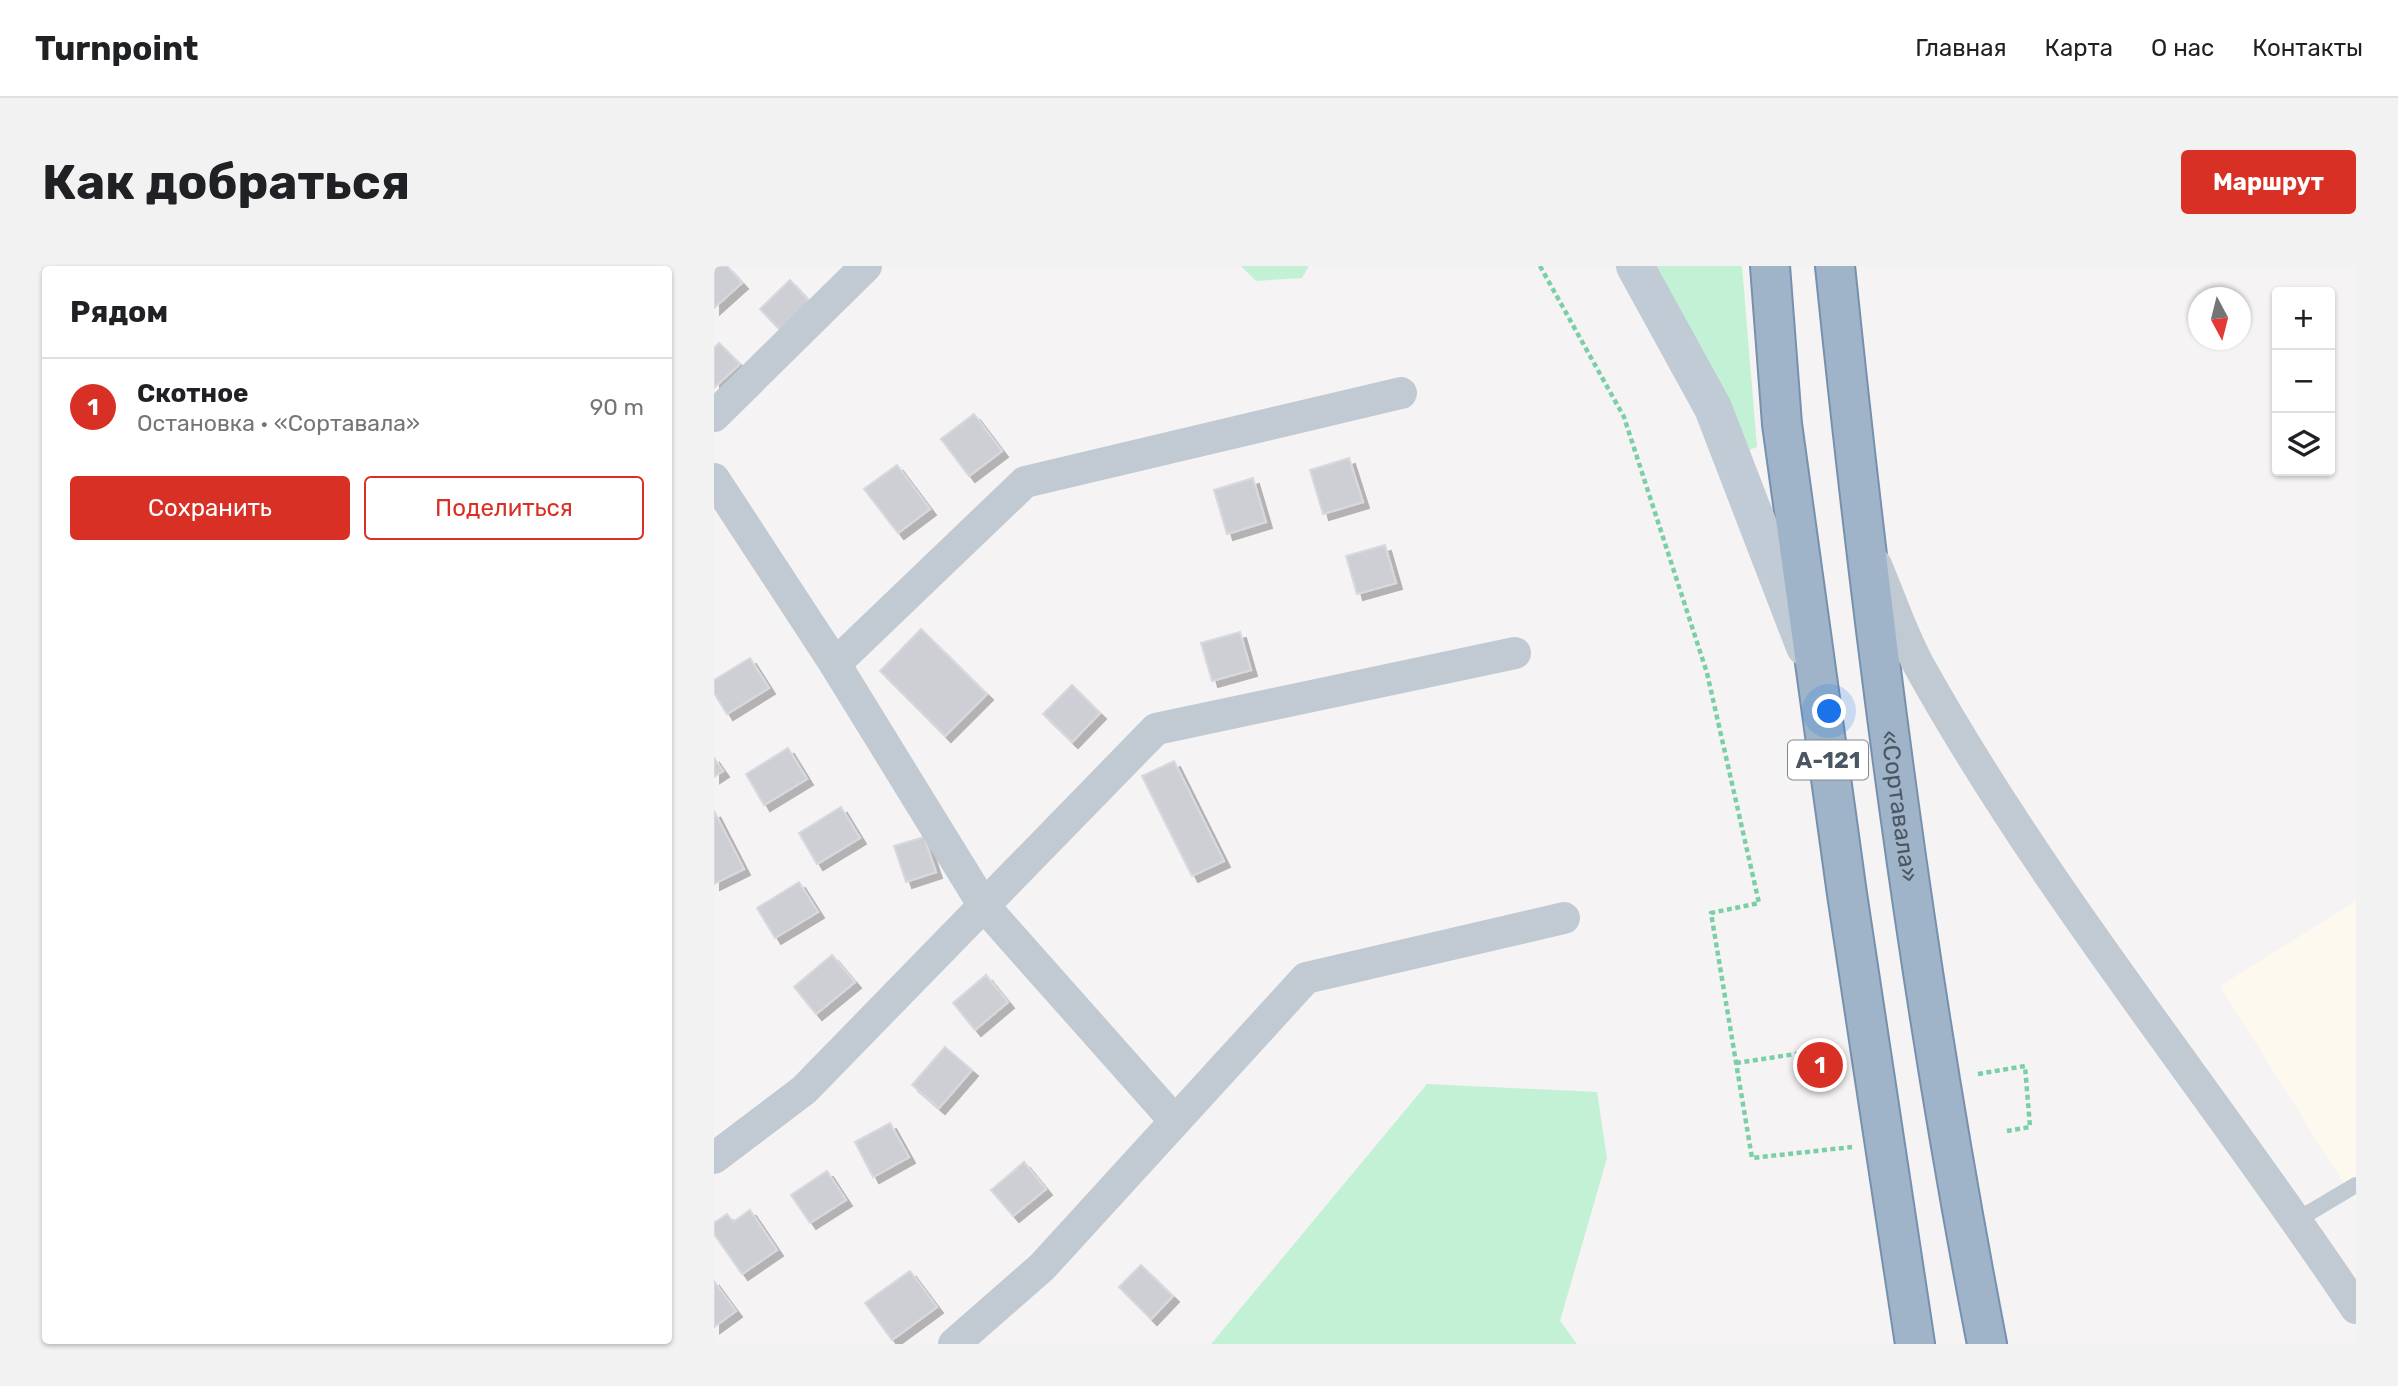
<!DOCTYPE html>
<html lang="ru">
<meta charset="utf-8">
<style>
body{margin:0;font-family:Rubik,sans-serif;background:#f2f2f2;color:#202124}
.controls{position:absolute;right:21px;top:21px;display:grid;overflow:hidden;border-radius:7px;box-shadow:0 2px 5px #0004}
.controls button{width:63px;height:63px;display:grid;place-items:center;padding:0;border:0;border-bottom:2px solid #e0e0e0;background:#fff;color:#202124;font:35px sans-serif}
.compass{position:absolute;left:1474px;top:21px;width:63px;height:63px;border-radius:50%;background:#fff;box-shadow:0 2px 5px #0004;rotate:173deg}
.you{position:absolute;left:1116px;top:446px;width:24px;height:24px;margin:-18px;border:5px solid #fff;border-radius:50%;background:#1a73e8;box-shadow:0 0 0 10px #1a73e833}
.badge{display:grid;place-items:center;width:46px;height:46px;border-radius:50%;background:#d93025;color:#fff;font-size:23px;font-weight:700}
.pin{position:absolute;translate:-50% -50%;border:4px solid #fff;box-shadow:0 2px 7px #0006}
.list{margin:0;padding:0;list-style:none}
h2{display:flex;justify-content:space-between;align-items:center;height:91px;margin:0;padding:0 28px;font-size:30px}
h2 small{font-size:23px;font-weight:400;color:#757577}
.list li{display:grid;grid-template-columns:46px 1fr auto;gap:21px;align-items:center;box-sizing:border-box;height:98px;padding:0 28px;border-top:2px solid #e0e0e0}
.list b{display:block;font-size:26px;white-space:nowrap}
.list p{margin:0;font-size:23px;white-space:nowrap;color:#757577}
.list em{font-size:23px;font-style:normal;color:#757577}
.actions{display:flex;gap:14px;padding:21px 28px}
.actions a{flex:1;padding:16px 0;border:2px solid #d93025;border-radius:7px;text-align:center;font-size:24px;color:#d93025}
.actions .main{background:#d93025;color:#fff}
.icon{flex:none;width:38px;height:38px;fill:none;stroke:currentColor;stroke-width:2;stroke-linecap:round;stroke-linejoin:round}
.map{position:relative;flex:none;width:1642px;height:1078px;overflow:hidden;border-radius:7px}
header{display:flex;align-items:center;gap:42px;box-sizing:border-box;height:98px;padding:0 35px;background:#fff;border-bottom:2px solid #e0e0e0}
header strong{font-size:33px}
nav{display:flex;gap:38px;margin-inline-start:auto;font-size:24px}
.intro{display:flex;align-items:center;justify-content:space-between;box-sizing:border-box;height:168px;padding:0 42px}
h1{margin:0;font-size:49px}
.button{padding:18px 32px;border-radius:7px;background:#d93025;color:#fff;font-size:24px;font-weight:700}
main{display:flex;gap:42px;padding:0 42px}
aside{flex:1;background:#fff;border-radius:7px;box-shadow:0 2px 5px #0004}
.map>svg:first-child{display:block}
.commercial{fill:#fdf9ef}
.green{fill:#c3f1d5}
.building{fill:#cdcfd5;stroke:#d7d9de;stroke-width:2;filter:url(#shadow)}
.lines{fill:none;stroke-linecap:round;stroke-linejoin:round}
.trunk-casing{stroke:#7690ad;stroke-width:42}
.path{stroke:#7ad0a6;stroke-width:4.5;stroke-dasharray:5 3.5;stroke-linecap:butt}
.service{stroke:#c1cad2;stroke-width:16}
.minor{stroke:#c1cad2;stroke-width:32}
.secondary{stroke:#c1cbd6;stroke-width:38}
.trunk{stroke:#9fb4c9;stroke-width:38}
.labels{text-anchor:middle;stroke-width:5;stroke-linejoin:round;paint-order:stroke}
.shield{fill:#fff;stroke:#808990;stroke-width:2}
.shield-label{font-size:23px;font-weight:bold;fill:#4a5661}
.street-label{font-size:24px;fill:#4a5661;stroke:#fff}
</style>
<header>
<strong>Turnpoint</strong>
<nav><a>Главная</a><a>Карта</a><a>О нас</a><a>Контакты</a></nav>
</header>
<div class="intro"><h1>Как добраться</h1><a class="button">Маршрут</a></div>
<main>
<aside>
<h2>Рядом<small></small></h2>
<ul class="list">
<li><span class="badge">1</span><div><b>Скотное</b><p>Остановка · «Сортавала»</p></div><em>90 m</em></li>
</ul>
<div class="actions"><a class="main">Сохранить</a><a>Поделиться</a></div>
</aside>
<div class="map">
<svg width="1642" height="1078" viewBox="0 0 1642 1078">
<defs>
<filter id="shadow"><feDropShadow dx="6" dy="6" stdDeviation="0" flood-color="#0004"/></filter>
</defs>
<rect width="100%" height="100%" fill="#f5f3f3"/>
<polygon class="commercial" points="1642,635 1642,937 1506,720"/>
<g class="green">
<polygon points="527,0 595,0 588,12 542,15"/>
<polygon points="938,0 1028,0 1043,181 1035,184"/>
<polygon points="713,818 883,826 893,892 846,1055 863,1078 497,1078"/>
</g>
<g class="building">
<polygon points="0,0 13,0 28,17 0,42"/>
<polygon points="76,14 96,36 66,64 46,43"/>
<polygon points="5,77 26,98 0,122 0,82"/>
<polygon points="260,148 288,185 255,210 227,173"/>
<polygon points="635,192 649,236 609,248 596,204"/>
<polygon points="183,199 216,243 184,267 150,223"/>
<polygon points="539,212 552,256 513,268 500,224"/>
<polygon points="671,279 682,317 643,328 632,290"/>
<polygon points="207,363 273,428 231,470 166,405"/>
<polygon points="526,366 537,404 498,415 487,377"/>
<polygon points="36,392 55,422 13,448 0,427 0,414"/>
<polygon points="358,419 386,447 358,476 329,448"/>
<polygon points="74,482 93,513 50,539 32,508"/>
<polygon points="0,492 9,505 0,511"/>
<polygon points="460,495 510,595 478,610 428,510"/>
<polygon points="127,541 146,572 103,598 85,567"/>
<polygon points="0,545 30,603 0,618"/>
<polygon points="210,571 222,606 192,616 180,580"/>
<polygon points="85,616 104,646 61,672 43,642"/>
<polygon points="118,689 141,716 102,748 80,721"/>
<polygon points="272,709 294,736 261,764 239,737"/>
<polygon points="231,781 258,804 225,842 198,819"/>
<polygon points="176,857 195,891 159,911 141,876"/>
<polygon points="310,896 332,923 299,950 277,924"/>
<polygon points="113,905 132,934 96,957 77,929"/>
<polygon points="36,944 63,984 28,1008 0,968 0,957 13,948 19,956"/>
<polygon points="427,999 459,1030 437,1053 405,1021"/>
<polygon points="196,1005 223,1041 178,1074 151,1037"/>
<polygon points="0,1015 22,1045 0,1061"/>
</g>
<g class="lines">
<defs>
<g id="trunk">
<polyline points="1056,0 1068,158 1133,628 1201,1078"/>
<path id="s1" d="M1121,0C1158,360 1204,722 1273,1078"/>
</g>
</defs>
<use href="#trunk" class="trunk-casing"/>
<g class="path">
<polyline points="826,0 910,151 993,407 1045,637 997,647 1038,892 1138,881"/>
<polyline points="1022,797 1088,787"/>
<polyline points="1264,808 1311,800 1316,861 1293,865"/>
</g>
<polyline class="service" points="1583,954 1642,919"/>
<g class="minor">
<polyline points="0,150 152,0"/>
<polyline points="0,213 121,398 270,640 460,854"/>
<path d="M1162,299C1177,334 1189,372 1208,405C1334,630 1500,829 1642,1042"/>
<polyline points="121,398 311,216 687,127"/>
<polyline points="0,892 90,824 442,463 801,387"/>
<polyline points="240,1078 328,1001 592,712 850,652"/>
</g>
<polyline class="secondary" points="921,0 999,142 1091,381"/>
<use href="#trunk" class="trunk"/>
</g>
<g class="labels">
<rect class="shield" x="1074" y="474.5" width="80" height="39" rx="5"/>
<g class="shield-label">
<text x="1114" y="502">А-121</text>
</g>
<g class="street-label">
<text dy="8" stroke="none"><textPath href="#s1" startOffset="544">«Сортавала»</textPath></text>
</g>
</g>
</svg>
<div class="controls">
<button>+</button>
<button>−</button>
<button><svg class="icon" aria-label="layers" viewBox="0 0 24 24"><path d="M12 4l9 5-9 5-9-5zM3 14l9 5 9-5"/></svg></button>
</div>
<svg class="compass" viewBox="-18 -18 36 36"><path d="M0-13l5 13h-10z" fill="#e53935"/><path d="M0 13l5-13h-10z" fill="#757577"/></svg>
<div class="you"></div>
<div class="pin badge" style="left:1106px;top:799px">1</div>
</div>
</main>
